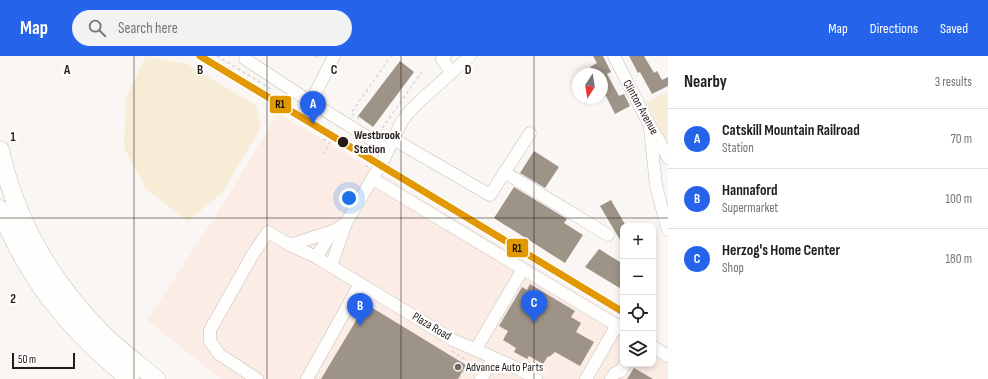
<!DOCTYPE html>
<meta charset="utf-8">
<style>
body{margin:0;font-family:"Sofia Sans Condensed",sans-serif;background:#f2f2f2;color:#202124}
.controls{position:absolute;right:12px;bottom:12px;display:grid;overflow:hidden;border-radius:8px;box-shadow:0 2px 6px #0003}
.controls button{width:36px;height:36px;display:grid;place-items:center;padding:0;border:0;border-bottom:1px solid #e0e0e0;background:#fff;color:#202124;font:20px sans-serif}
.compass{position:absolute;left:572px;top:12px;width:36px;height:36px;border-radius:50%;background:#fff;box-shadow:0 2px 6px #0003;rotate:192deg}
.scale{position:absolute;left:12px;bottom:10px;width:63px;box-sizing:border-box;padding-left:4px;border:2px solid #251a16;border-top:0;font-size:11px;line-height:14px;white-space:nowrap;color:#251a16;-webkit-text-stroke:3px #fff;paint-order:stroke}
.you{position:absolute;left:349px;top:142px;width:14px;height:14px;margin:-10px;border:3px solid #fff;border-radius:50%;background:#1a73e8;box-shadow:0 0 0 6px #1a73e833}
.badge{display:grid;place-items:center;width:26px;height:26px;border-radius:50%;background:#2563eb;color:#fff;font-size:13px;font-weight:700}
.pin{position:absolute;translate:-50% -33px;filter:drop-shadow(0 1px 2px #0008)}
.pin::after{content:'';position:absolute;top:21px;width:14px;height:12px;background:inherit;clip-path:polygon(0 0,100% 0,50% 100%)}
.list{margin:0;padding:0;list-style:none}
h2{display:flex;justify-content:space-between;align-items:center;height:52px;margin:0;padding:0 16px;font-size:17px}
h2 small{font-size:13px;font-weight:400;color:#757577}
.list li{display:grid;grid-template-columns:26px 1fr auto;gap:12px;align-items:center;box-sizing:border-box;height:60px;padding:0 16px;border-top:1px solid #e0e0e0}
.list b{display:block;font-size:15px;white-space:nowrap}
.list p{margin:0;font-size:13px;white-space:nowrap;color:#757577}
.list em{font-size:13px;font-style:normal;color:#757577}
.icon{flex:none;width:22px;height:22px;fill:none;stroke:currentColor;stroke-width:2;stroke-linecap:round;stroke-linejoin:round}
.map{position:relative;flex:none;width:668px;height:323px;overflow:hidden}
header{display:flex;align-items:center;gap:24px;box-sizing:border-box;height:56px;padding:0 20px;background:#2563eb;color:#fff}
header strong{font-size:19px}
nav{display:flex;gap:22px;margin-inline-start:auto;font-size:14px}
.search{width:280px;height:36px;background:#f2f2f2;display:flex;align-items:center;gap:10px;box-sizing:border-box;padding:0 14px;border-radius:22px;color:#757577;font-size:15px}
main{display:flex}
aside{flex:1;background:#fff}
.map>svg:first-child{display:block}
.built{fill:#fbece6}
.green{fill:#f7edd6}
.building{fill:#9d9387}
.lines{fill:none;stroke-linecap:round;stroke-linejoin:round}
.minor-casing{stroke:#c5bebb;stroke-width:13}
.highway-casing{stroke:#c5bebb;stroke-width:19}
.path{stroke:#d8d7d6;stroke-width:1.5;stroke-dasharray:3 3;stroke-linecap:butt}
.minor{stroke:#fefefd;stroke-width:12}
.highway{stroke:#fefefd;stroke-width:18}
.rail-1-casing{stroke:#fff;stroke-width:10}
.rail-1{stroke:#e29802;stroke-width:7}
.grid{fill:none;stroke:#251a16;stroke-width:1;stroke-opacity:0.55}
.stop-dot{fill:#251a16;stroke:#fff;stroke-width:1.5}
.poi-dot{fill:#6f6764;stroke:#fff;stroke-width:1.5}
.labels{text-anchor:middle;stroke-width:4;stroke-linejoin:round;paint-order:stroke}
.street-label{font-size:12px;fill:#251a16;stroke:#fff}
.stop-label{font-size:12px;font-weight:bold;fill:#251a16;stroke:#fff;text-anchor:start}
.poi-label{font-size:12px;fill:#251a16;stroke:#fff;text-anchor:start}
.grid-label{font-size:13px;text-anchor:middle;font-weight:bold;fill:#251a16;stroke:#fff;stroke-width:4;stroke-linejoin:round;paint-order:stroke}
.line-badge{stroke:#fff;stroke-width:1.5}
.pale-badge-label{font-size:11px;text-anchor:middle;font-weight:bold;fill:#111}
</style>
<header>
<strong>Map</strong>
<div class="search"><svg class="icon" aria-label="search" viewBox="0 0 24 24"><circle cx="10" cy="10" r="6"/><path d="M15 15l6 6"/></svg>Search here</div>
<nav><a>Map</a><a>Directions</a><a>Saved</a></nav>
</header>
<main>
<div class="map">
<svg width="668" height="323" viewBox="0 0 668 323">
<rect width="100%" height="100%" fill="#f9f6f4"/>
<polygon class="built" points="278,57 623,264 623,308 653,308 653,282 668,291 668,323 221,323 147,264 219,155"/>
<g class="green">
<polygon points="146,0 187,8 257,50 261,71 222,137 187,165 146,133 124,92 126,42"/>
<polygon points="668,36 668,88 646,46"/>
</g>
<g class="building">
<polygon points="593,0 603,0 611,16 607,18 619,40 624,38 630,50 615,58 606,40 602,42 602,18 594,18 590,11 597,7"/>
<polygon points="629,0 644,0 654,17 657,15 662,24 668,21 668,30 652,38 640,16 638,17"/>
<polygon points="400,5 414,16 373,71 358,60"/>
<polygon points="534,95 559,111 545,132 520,117"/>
<polygon points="514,131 567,163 564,167 583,179 565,207 494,162"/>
<polygon points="611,144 626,170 623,170 623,189 600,150"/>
<polygon points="599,193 623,208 623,234 585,211"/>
<polygon points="530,228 575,255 571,261 581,267 576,276 594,286 580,310 555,296 549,301 548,300 543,308 529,300 527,303 514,296 516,292 503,284 508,275 499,270 522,231 527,234"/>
<polygon points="366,248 466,309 458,323 321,323"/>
<polygon points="634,312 653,323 627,323"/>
</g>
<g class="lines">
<defs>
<g id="minor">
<polyline points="445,0 442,3 451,16"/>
<polyline points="614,0 650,70 658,83 668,102"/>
<polyline points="245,3 300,39 388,94"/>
<polyline points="311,46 334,0"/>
<polyline points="650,73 656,129 666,168 668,174"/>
<polyline points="393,83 490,139 530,77"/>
<polyline points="504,116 608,179"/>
<polyline points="373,123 623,273"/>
<polyline points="290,189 333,175"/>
<polyline points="316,201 333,175 346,167"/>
<polyline points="331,210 346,167 384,103 401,67 409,56 421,44 470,0"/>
<polyline points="653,291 668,300"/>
<polyline points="476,293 523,213"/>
<polyline points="257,323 219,298 210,285 210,274 253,198 268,176 290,189 316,201 453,284 519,313 536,323"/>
<polyline points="307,323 360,228"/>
<polyline points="481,323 494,302"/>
<polyline points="586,323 617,269"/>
<polyline points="611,323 615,317 621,315 625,308"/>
</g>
<g id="highway">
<path d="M0,94C16,166 51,226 103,278C119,294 138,308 156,323"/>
<path d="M0,153C29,225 70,275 130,323"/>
</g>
</defs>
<use href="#minor" class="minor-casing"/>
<use href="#highway" class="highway-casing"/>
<g class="path">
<polyline points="217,0 271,33"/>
<polyline points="315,0 319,2 320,0"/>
<polyline points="359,63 351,57 391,0"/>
<polyline points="318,76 325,80 323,83 330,87 322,99"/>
<polyline points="379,77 423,14"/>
<polyline points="368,111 365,109 373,96"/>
<polyline points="452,295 469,306 459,323"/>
</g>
<use href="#minor" class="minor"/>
<use href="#highway" class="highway"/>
<defs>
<polyline id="rail-1" points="200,0 623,256"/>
</defs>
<use href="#rail-1" class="rail-1-casing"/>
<use href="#rail-1" class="rail-1"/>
</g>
<path class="grid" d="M134,0V323M267,0V323M401,0V323M534,0V323M0,162H668"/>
<circle class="stop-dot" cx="343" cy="86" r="6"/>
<circle class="poi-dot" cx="458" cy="311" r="4"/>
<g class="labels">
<g class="street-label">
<text transform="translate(641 51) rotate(61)" y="4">Clinton Avenue</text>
<text transform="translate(432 270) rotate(31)" y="4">Plaza Road</text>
</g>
<g class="stop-label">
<text x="354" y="83">Westbrook<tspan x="354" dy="14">Station</tspan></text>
</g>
<g class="poi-label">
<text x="466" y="315">Advance Auto Parts</text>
</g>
</g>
<g class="grid-label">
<text x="67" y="18">A</text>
<text x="200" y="18">B</text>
<text x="334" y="18">C</text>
<text x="468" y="18">D</text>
<text x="13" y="85">1</text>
<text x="13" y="247">2</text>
</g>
<g class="line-badge">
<rect x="269" y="39" width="23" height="19" rx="4" fill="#e29802"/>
<rect x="506" y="182" width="23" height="20" rx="4" fill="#e29802"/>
</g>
<g class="pale-badge-label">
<text x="280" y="52">R1</text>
<text x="517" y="196">R1</text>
</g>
</svg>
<div class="controls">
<button>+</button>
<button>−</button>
<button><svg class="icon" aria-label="locate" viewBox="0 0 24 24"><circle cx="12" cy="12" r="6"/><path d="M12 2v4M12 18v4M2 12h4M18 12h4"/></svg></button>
<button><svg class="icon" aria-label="layers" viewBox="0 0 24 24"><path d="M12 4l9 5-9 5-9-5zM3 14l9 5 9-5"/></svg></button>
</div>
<svg class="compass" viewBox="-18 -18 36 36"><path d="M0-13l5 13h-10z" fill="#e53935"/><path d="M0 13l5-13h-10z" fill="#757577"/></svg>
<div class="scale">50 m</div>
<div class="you"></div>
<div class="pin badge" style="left:313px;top:68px">A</div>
<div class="pin badge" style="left:360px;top:270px">B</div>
<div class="pin badge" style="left:534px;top:267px">C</div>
</div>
<aside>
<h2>Nearby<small>3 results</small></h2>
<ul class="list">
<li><span class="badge">A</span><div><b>Catskill Mountain Railroad</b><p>Station</p></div><em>70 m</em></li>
<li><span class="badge">B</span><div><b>Hannaford</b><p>Supermarket</p></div><em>100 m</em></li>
<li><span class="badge">C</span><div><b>Herzog's Home Center</b><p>Shop</p></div><em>180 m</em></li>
</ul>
</aside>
</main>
